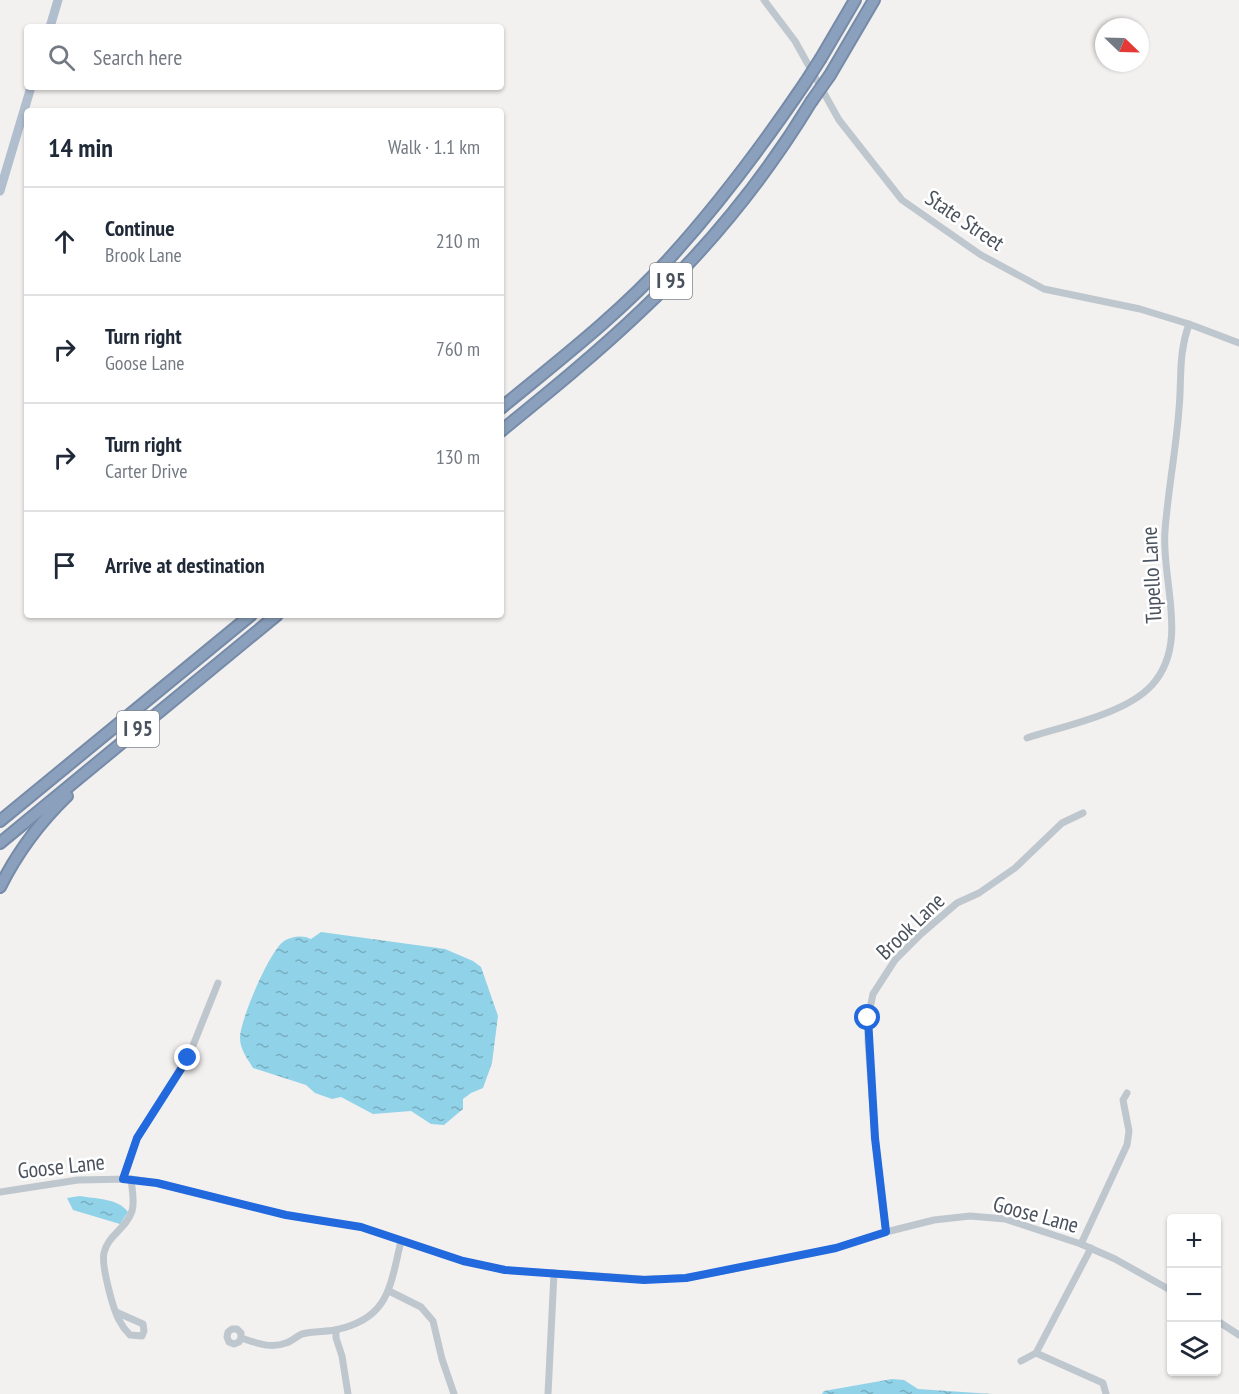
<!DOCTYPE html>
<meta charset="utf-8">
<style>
body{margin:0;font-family:"PT Sans Narrow",sans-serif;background:#f2f2f3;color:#1f2937}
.controls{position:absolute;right:18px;bottom:18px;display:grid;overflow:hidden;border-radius:6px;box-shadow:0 2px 4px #0004}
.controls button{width:54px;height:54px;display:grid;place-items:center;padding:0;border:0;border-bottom:2px solid #e0e1e3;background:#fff;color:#1f2937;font:30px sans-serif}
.compass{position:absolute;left:1095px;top:18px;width:54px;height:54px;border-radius:50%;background:#fff;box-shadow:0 2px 4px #0004;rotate:113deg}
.stop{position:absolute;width:18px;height:18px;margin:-14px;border:4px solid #2169dc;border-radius:50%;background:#fff}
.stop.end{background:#2169dc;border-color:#fff;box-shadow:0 2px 6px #0008}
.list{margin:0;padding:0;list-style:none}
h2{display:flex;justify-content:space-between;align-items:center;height:78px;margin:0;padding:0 24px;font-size:26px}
h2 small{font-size:20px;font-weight:400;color:#747a83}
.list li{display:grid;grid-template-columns:39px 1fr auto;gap:18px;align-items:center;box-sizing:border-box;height:108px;padding:0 24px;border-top:2px solid #e0e1e3}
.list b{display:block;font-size:22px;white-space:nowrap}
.list p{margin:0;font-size:20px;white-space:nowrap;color:#747a83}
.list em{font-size:20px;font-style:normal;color:#747a83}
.icon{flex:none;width:33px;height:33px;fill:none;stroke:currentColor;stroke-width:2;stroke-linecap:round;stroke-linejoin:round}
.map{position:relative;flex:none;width:1239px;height:1394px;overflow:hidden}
.search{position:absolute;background:#fff;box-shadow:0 2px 4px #0004;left:24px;top:24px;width:480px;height:66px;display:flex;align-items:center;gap:15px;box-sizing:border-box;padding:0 21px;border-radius:6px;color:#747a83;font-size:22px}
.panel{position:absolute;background:#fff;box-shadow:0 2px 4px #0004;left:24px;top:108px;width:480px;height:510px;border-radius:6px}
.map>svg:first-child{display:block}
.water{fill:url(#water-ripples)}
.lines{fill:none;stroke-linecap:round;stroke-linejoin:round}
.highway-casing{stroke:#768ba8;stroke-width:14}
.minor{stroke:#bfc7ce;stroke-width:7}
.major{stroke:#b1bece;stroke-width:9}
.highway{stroke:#8aa0bc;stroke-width:10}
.highway-bridge-casing{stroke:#768ba8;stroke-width:14;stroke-linecap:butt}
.highway-bridge{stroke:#8aa0bc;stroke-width:10}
.route{stroke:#2169dc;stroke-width:8}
.labels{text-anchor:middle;stroke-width:5;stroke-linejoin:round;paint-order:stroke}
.shield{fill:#fff;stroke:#80868e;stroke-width:1.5}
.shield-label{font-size:21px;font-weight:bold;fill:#49525d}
.street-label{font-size:22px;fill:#49525d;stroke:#fff}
</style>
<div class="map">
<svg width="1239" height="1394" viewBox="0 0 1239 1394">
<defs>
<pattern id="water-ripples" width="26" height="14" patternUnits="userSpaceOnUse" patternTransform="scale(1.5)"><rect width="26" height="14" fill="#90d2e8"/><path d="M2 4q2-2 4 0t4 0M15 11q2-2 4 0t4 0" fill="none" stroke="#78adbf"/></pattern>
</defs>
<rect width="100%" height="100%" fill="#f3f0f0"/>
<g class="water">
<path d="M321,932L445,949L473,961L481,967L498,1016L492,1063L483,1088L471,1093L463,1099V1109L444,1125L431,1124L411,1111L373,1114L341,1097L332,1099L315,1093L306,1085L253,1068C247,1058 240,1049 240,1038C240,1020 270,950 284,941C292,936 303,935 311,939Z"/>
<path d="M80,1196C96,1199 118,1198 128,1212L120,1224L73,1210L67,1198Z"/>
<polygon points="892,1379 904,1380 918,1389 992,1394 822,1394 824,1391"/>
</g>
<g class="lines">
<defs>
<g id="highway">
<polyline points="821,58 855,0"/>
<polyline points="830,75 874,0"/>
<path d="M501,408C558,361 618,315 668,260C719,204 763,145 805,83"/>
<path d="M501,431C549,392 597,353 642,310C707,249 765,178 811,102"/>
<polyline points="0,821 251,615"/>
<polyline points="0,843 277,615"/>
<path d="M0,887C17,853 39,823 67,796"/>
</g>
</defs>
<use href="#highway" class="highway-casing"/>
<g class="minor">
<polyline points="764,0 795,41 839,120 902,200 981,255 1044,289 1140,309 1189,324 1239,343"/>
<path d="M1027,738C1063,726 1126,714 1152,685C1190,643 1161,581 1165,531C1168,490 1176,450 1179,409C1182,377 1178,355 1189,324"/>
<polyline points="123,1179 137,1138 188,1058 218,983"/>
<polyline points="0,1192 78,1180 131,1179 157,1183 286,1215 361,1227 463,1261 505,1270 644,1279 686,1278 738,1268 835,1248 886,1232 934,1220 970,1216 1005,1219 1081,1244 1115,1259 1172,1291"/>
<polyline points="886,1232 875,1138 868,1041 868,1018 873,994 895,960 921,934 957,903 979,893 1015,868 1062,823 1083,813"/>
<polyline points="1081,1244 1127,1145 1129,1131 1123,1100 1127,1093"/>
<polyline points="1091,1248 1036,1353 1103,1383 1106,1394"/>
<polyline points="389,1291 421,1307 433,1321 442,1359 454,1394"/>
<path d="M116,1312L143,1324L144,1331L142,1336L130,1335C126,1331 122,1326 119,1320C113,1309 101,1265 104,1253C107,1236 127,1228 132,1211C135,1202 132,1189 131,1179"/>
<polyline points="1216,1320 1239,1335"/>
<polyline points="336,1330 336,1338 342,1356 348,1394"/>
<path d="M241,1338L239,1342L234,1344L229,1342L227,1337L228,1332L232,1329H237L241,1333V1338C257,1343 270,1349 286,1343C292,1341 297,1336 302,1334C313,1331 325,1332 335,1330C389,1319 390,1287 401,1241"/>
<polyline points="1021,1361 1036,1353"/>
<polyline points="548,1394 554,1273"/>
</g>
<g class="major">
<polyline points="50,27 58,0"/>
<polyline points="0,191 31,87"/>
</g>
<use href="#highway" class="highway"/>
<defs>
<g id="highway-bridge">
<polyline points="805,83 821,58"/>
<polyline points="811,102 830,75"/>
</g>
</defs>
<use href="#highway-bridge" class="highway-bridge-casing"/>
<use href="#highway-bridge" class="highway-bridge"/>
</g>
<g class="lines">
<polyline class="route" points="188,1058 137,1138 123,1179 157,1183 286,1215 361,1227 463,1261 505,1270 644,1280 686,1278 836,1248 886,1232 875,1138 868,1018"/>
</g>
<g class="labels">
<g class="shield">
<rect x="650" y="263" width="42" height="36" rx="4.5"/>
<rect x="117" y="711" width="42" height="36" rx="4.5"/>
</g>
<g class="shield-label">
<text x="671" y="288">I 95</text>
<text x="138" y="736">I 95</text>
</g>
<g class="street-label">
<text transform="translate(965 220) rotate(34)" y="8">State Street</text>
<text transform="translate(1151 575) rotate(-93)" y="8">Tupello Lane</text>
<text transform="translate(910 926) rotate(-44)" y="8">Brook Lane</text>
<text transform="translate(61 1166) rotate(-6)" y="8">Goose Lane</text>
<text transform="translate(1036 1214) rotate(15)" y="8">Goose Lane</text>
</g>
</g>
</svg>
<div class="controls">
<button>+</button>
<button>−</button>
<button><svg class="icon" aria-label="layers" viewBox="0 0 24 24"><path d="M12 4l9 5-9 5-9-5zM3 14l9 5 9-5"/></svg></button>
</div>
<svg class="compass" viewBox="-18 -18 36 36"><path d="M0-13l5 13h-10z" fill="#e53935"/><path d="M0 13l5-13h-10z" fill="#747a83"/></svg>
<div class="stop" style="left:868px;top:1018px"></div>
<div class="stop end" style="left:188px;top:1058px"></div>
<div class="search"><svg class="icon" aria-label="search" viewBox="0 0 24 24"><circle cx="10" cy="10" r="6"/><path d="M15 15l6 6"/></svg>Search here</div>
<section class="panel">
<h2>14 min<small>Walk · 1.1 km</small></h2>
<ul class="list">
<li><svg class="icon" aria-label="ahead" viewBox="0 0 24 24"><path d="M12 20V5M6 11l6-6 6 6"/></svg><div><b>Continue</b><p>Brook Lane</p></div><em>210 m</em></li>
<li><svg class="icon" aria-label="right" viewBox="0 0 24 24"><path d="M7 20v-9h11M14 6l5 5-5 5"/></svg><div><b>Turn right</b><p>Goose Lane</p></div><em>760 m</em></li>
<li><svg class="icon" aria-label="right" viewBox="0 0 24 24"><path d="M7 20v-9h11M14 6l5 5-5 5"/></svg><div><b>Turn right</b><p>Carter Drive</p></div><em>130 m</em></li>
<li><svg class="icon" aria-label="arrive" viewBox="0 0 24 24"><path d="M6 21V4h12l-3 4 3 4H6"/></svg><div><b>Arrive at destination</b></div></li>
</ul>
</section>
</div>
